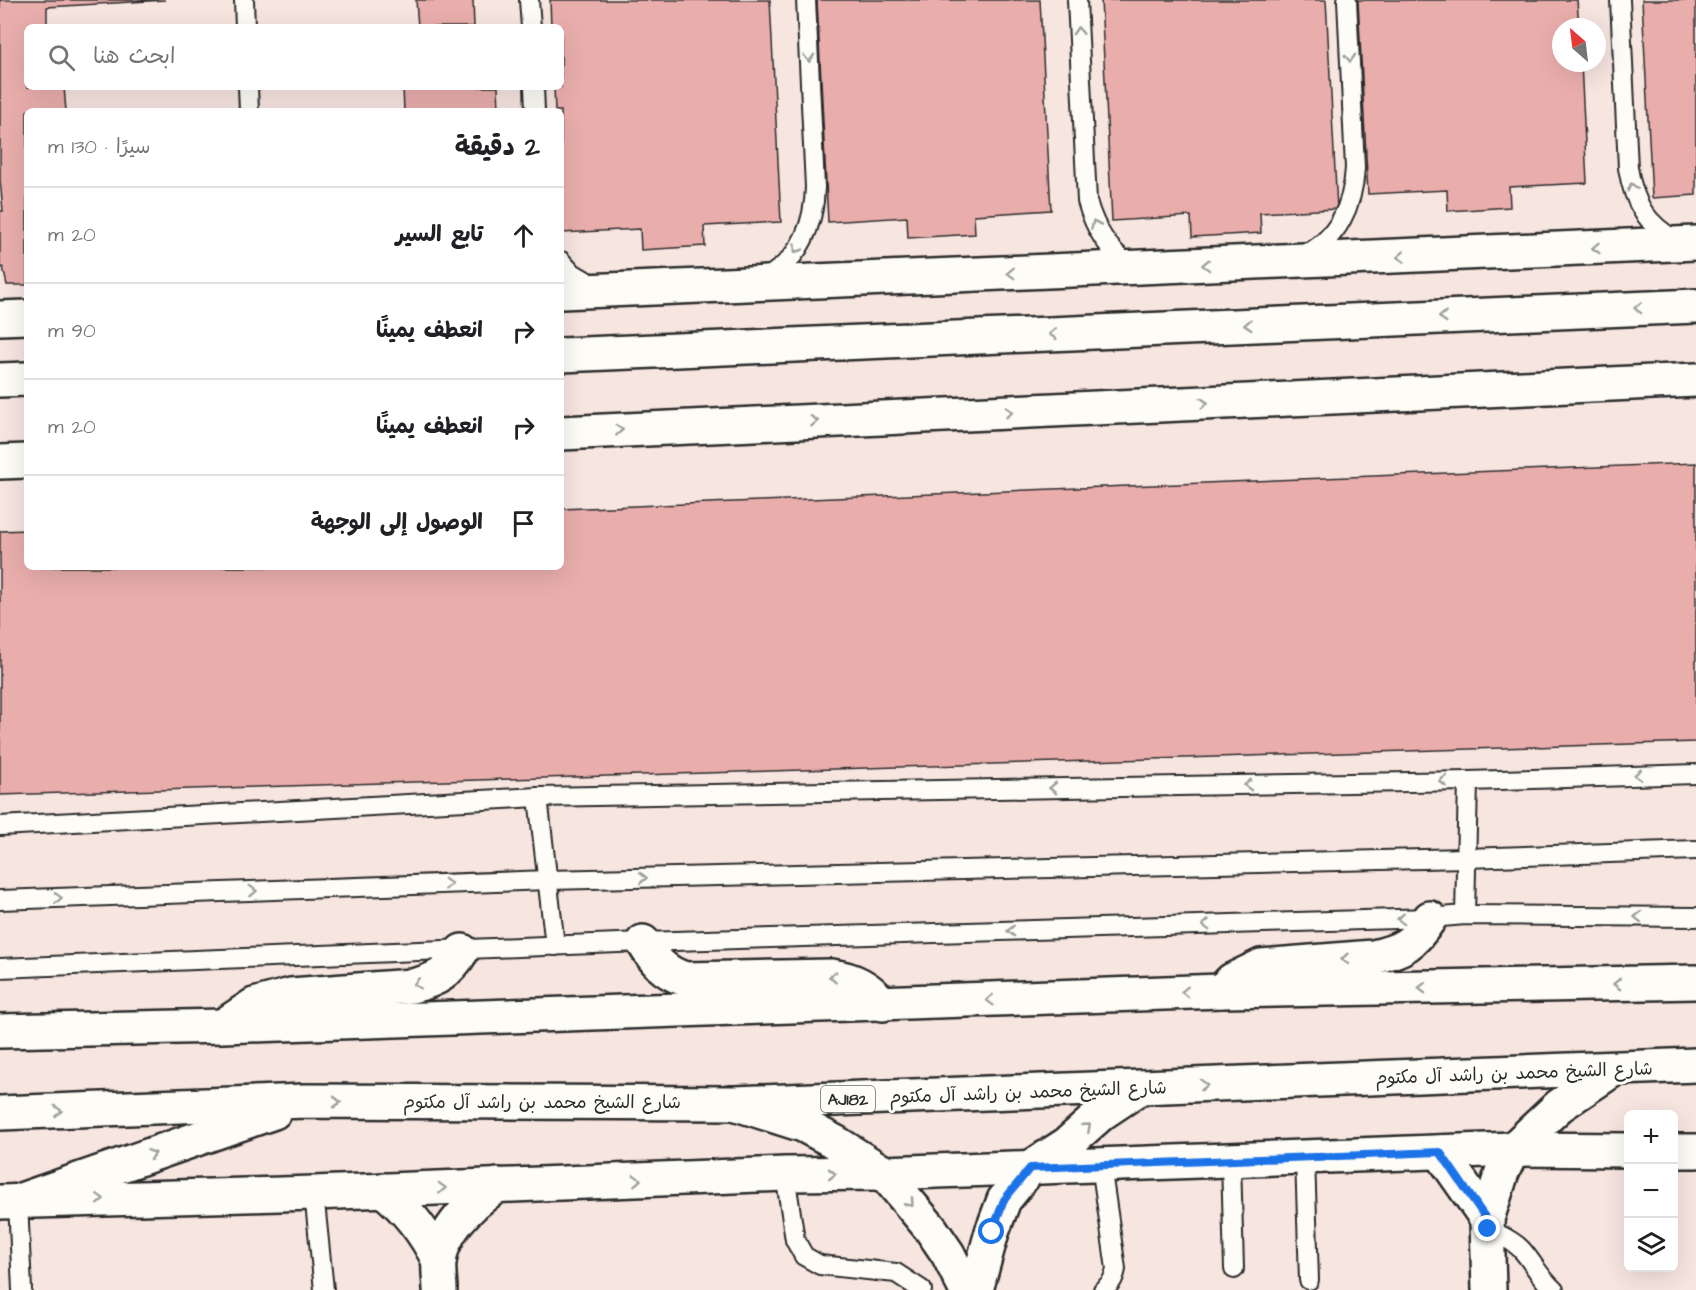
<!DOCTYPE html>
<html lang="ar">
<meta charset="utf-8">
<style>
body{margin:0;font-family:"Architects Daughter","Playpen Sans Arabic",sans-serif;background:#f6f6f6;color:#202124;direction:rtl}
.controls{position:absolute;right:18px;bottom:18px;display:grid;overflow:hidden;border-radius:9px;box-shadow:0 6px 24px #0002}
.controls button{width:54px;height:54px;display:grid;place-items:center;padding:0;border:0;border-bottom:2px solid #e0e0e0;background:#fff;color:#202124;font:30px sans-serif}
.compass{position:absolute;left:1552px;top:18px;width:54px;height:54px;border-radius:50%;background:#fff;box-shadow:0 6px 24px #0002;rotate:332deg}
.stop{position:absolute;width:18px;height:18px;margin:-14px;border:4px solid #1a73e8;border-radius:50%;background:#fff}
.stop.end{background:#1a73e8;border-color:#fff;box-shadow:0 2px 6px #0008}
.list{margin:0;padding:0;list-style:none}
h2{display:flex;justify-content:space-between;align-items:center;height:78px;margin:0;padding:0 24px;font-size:26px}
h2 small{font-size:20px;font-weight:400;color:#757577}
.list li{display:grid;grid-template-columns:39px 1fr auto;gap:18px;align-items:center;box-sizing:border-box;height:96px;padding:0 24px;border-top:2px solid #e0e0e0}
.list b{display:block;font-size:22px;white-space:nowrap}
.list em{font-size:20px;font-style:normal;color:#757577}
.icon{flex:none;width:33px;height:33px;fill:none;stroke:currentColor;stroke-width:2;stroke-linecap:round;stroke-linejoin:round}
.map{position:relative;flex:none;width:1696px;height:1290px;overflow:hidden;direction:ltr}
.search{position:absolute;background:#fff;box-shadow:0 6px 24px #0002;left:24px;top:24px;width:540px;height:66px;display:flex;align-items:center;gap:15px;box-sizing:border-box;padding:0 21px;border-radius:9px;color:#757577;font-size:22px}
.panel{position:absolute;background:#fff;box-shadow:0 6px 24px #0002;left:24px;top:108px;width:540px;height:462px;border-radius:9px;direction:rtl}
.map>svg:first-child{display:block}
.building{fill:#e9aeac;stroke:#2b2b2b;stroke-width:1.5}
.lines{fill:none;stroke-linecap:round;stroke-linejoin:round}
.service-casing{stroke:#2b2b2b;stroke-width:22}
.minor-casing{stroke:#2b2b2b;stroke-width:38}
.tertiary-casing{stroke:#2b2b2b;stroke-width:38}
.trunk-casing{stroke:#2b2b2b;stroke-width:38}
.service{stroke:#fdfcf7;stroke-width:18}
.minor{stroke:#fdfcf7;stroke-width:33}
.tertiary{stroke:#fdfcf7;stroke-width:33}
.trunk{stroke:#fdfcf7;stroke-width:33}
.oneway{stroke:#9e9e9b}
.route{stroke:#1a73e8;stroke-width:8}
.labels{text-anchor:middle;stroke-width:6;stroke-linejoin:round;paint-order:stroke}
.shield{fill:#fdfcf7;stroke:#6a6a68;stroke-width:1.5}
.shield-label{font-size:16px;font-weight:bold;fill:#2b2b2b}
.street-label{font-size:18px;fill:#2b2b2b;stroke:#fdfcf7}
</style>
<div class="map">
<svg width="1696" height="1290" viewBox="0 0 1696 1290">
<rect width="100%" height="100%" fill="#f7e5e0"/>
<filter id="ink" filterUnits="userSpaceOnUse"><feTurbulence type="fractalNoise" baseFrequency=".0167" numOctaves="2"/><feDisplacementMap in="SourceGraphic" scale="12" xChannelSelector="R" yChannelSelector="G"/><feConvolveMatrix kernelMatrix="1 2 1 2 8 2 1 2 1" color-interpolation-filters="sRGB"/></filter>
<g filter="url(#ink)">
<g class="building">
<polygon points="0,0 165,0 47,7 47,27 27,27 27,87 64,87 66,111 27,111 27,285 7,285 3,267 0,267 0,211 3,211 0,180"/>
<polygon points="416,0 473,0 474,27 418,27"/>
<polygon points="550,0 770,0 781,222 704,226 705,246 641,250 640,229 561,233 561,111 555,111 554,87 561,87 561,27 551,27"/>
<polygon points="817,0 1040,0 1051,210 974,215 975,234 908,238 907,217 828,222"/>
<polygon points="1101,0 1326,0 1337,209 1260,213 1261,233 1192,237 1191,216 1112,221"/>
<polygon points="1358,0 1577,0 1579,27 1561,27 1561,63 1581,63 1587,183 1509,187 1510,207 1448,211 1447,190 1368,194"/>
<polygon points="1642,0 1696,0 1696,195 1652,198"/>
<polygon points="403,87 498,87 499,111 404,111"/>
<polygon points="1696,463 1696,742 0,795 0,531 27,530 27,567 561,567 561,509"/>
</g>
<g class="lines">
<defs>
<g id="service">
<polyline points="244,0 245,27"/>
<polyline points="529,0 531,27"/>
<path d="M1077,0L1087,201C1095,230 1108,249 1131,267"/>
<path d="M1620,0L1628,168C1634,204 1646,224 1678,242"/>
<polyline points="248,87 249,111"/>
<polyline points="534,87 535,111"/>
<path d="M1302,256C1338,240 1353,205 1355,168L1347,0"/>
<polyline points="561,261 571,272 595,286"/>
<path d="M764,279C800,260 814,225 815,187L806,0"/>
<polyline points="538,797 555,946"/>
<polyline points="0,826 538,797 1468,781 1696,774"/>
<polyline points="0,900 548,880 1466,858 1696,850"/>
<polyline points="1465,915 1468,781"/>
<polyline points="0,968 643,942 1430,918 1465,915 1696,917"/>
<polyline points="1305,1158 1309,1280"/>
<polyline points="1231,1160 1234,1269"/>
<path d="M1101,1165L1116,1269C1114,1279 1111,1284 1103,1290"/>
<polyline points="785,1174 795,1240 804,1256 820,1265 896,1273 922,1290"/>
<polyline points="314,1193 324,1290"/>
<polyline points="18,1201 22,1290"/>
<path d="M1488,1229C1499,1235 1511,1239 1521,1249C1533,1262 1540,1278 1554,1290"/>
</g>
<g id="minor">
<polyline points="561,292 1696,243"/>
<polyline points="0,318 27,317"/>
<polyline points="737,1104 803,1125 835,1142 884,1173 931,1229 948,1254 966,1290"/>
<polyline points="1440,1152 1487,1219"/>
<path d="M383,1190C408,1210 425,1232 439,1261"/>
<path d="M440,1290C440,1281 438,1271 439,1262C443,1228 472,1203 498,1185"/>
<polyline points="976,1290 992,1232 1004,1200 1030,1168 1067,1144 1102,1113 1141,1087"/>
<polyline points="1489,1290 1487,1219 1502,1172 1513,1149"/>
</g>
<g id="tertiary">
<polyline points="561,355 1696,306"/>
<polyline points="0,380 27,379"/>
<polyline points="561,433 1696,380"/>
<polyline points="0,462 27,461"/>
<polyline points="1674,1151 1696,1151"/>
<polyline points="0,1202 314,1193 785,1174 884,1173 1513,1149 1628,1150"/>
</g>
<g id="trunk">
<path d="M643,942C655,961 663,972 685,979L832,976C854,979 868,987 883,1004"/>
<path d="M1221,991L1232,980L1261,966L1373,957C1404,950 1413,944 1430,918"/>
<path d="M227,1023L254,1005L291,995L412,986C438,980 448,973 462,951"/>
<polyline points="0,1031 223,1026 1221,991 1696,982"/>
<polyline points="0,1113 305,1101 735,1103 1696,1065"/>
<polyline points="1513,1149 1559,1106 1614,1069"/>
<polyline points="18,1201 274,1112"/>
</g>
</defs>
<use href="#service" class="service-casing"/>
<use href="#minor" class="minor-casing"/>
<use href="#tertiary" class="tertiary-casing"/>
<use href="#trunk" class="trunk-casing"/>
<use href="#service" class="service"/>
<use href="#minor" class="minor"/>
<use href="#tertiary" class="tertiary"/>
<use href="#trunk" class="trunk"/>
</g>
<defs><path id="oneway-chevron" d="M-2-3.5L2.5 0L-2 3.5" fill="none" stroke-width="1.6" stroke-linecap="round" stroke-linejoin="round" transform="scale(1.5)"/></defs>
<g class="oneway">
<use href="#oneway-chevron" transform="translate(1078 31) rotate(-93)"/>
<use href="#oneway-chevron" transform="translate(809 58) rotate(87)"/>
<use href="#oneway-chevron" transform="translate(1350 58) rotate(87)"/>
<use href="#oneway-chevron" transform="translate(1632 187) rotate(-105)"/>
<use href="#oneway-chevron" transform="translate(1095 224) rotate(-114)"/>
<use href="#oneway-chevron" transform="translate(1596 248) rotate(177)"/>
<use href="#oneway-chevron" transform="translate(797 249) rotate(125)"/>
<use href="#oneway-chevron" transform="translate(1401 257) rotate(177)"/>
<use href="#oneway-chevron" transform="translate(1206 265) rotate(178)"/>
<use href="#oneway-chevron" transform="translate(1011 273) rotate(178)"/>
<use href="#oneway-chevron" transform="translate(1638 308) rotate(178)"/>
<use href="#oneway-chevron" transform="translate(1443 317) rotate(177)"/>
<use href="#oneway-chevron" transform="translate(1248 325) rotate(177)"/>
<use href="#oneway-chevron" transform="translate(1053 334) rotate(177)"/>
<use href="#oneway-chevron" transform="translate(1204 403) rotate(-3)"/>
<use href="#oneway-chevron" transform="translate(1009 412) rotate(-3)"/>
<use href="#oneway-chevron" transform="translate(814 421) rotate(-3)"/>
<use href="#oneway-chevron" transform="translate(619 430) rotate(-3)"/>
<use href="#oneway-chevron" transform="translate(1638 775) rotate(178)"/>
<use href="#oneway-chevron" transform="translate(1443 781) rotate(179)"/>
<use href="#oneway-chevron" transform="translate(1248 785) rotate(179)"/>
<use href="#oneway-chevron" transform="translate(1053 788) rotate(179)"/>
<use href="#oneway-chevron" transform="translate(643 878) rotate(-1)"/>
<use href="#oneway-chevron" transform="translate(448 884) rotate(-2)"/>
<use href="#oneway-chevron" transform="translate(253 891) rotate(-2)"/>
<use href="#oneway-chevron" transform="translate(58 898) rotate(-2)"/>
<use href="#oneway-chevron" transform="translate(1638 917) rotate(-179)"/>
<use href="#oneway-chevron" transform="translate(1401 919) rotate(178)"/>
<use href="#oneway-chevron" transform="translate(1206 925) rotate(178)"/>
<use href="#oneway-chevron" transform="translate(1011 931) rotate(178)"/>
<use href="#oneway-chevron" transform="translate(1345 959) rotate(176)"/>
<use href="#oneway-chevron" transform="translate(833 977) rotate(-176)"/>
<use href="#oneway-chevron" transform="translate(417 984) rotate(169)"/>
<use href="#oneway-chevron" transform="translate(1617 984) rotate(179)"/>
<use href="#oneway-chevron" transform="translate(1422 988) rotate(179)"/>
<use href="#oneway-chevron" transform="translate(1185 992) rotate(178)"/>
<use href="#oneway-chevron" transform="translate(990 1000) rotate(178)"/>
<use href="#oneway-chevron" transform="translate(1204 1085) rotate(-2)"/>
<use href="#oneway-chevron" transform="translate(337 1102)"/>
<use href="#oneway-chevron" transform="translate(58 1111) rotate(-2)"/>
<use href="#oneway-chevron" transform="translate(1087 1127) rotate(-41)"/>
<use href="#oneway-chevron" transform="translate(152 1154) rotate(-19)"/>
<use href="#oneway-chevron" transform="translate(832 1174) rotate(-1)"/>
<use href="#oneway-chevron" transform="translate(637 1180) rotate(-2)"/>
<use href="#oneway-chevron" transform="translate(442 1188) rotate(-2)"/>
<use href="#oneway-chevron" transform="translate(100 1199) rotate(-2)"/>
<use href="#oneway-chevron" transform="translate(910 1203) rotate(49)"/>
</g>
</g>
<g class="lines" filter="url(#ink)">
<polyline class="route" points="992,1232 1004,1200 1030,1168 1440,1152 1487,1220 1488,1229"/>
</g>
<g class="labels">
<rect class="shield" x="821" y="1086" width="54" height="26" rx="4.5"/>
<g class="shield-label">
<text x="848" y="1105">AJ182</text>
</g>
<g class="street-label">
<text transform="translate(1514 1073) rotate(-2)" y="6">شارع الشيخ محمد بن راشد آل مكتوم</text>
<text transform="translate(1028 1092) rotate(-2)" y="6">شارع الشيخ محمد بن راشد آل مكتوم</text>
<text x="542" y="1108">شارع الشيخ محمد بن راشد آل مكتوم</text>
</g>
</g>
</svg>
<div class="controls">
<button>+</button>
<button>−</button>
<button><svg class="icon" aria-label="layers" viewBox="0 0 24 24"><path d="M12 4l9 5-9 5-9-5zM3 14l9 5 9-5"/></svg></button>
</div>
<svg class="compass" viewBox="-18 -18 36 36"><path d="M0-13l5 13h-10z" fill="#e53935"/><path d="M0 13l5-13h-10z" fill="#757577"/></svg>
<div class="stop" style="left:992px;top:1232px"></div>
<div class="stop end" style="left:1488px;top:1229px"></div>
<div class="search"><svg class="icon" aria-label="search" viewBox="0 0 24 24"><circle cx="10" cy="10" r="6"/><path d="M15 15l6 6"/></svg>ابحث هنا</div>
<section class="panel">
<h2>2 دقيقة<small>سيرًا · 130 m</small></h2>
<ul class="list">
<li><svg class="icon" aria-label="ahead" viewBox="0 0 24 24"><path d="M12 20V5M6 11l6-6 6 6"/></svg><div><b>تابع السير</b></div><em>20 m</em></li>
<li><svg class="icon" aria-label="right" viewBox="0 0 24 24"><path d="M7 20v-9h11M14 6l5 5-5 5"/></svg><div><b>انعطف يمينًا</b></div><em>90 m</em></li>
<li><svg class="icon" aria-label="right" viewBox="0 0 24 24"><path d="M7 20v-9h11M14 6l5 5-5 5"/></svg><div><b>انعطف يمينًا</b></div><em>20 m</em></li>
<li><svg class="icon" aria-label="arrive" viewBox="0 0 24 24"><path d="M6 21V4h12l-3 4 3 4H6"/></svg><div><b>الوصول إلى الوجهة</b></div></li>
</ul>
</section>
</div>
